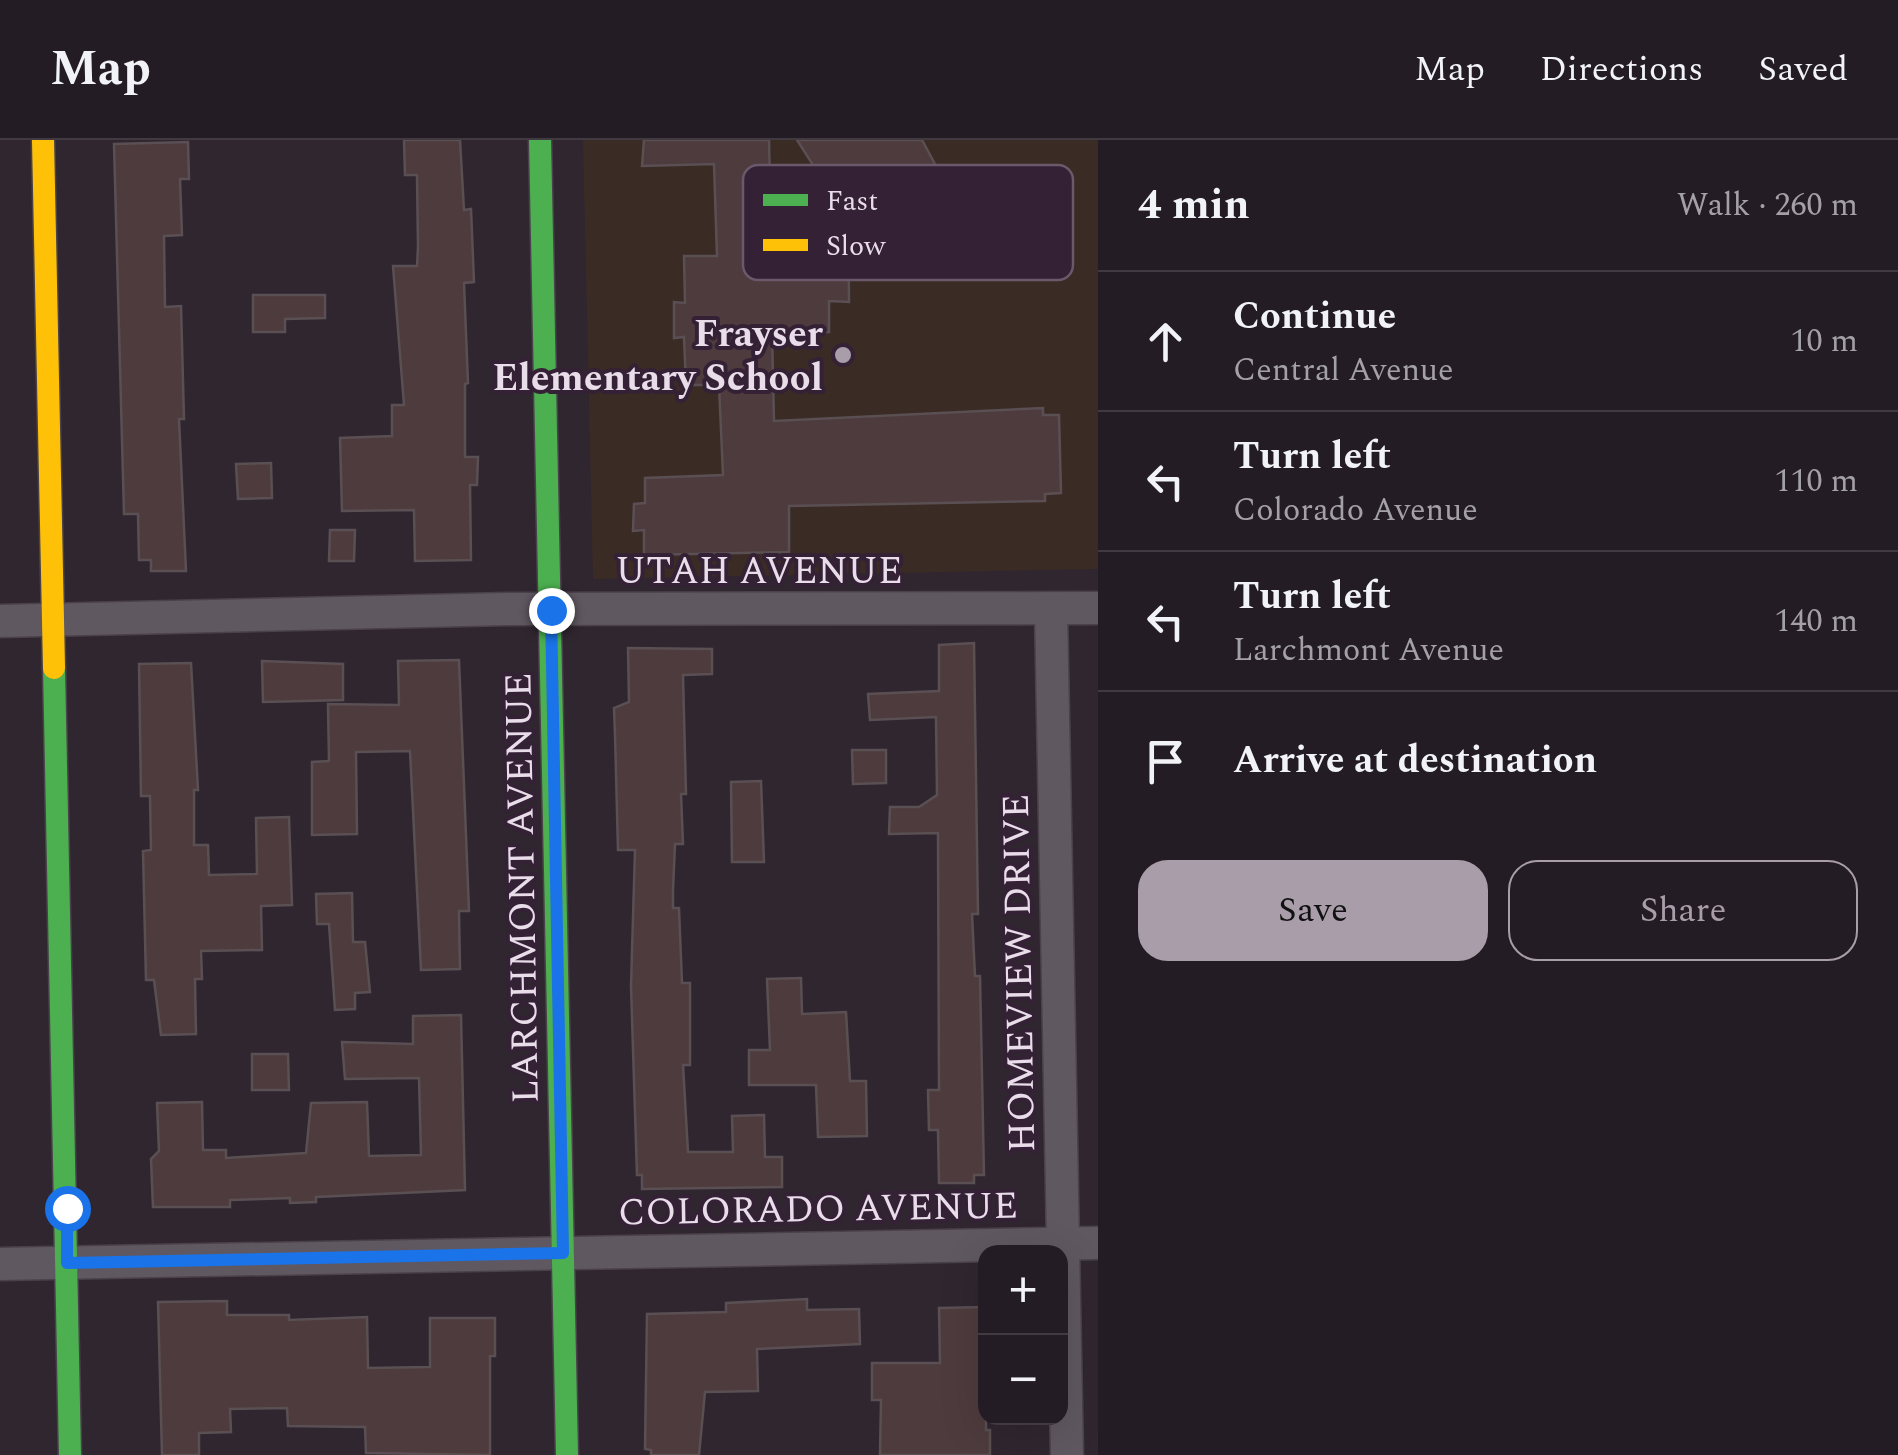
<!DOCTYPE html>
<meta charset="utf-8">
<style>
body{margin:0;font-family:Spectral,serif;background:#2c252c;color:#f1f3f6}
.controls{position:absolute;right:30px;bottom:30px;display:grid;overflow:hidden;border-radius:20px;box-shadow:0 10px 40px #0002}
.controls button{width:90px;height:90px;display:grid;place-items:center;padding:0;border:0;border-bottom:2px solid #413a41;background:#241c24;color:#f1f3f6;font:50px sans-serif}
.stop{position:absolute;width:30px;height:30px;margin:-22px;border:8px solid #1a73e8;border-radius:50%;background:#fff}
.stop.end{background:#1a73e8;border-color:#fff;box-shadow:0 2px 10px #0008}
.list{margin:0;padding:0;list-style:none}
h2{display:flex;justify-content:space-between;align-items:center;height:130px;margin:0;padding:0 40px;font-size:42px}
h2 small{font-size:32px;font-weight:400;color:#a3a1a6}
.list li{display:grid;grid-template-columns:65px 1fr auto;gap:30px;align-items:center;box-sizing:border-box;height:140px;padding:0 40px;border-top:2px solid #413a41}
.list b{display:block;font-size:38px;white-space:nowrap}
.list p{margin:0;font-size:32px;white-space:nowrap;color:#a3a1a6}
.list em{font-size:32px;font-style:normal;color:#a3a1a6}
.actions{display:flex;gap:20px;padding:30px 40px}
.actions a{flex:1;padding:22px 0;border:2px solid #a89da9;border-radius:30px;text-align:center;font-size:35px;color:#a89da9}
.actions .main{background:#a89da9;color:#111}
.icon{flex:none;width:55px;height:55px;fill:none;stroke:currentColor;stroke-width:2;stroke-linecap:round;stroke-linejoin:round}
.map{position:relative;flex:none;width:1098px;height:1315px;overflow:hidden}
header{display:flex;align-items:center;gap:60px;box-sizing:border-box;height:140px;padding:0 50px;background:#241c24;border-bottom:2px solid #413a41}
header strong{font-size:48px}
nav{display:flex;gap:55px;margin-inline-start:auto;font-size:35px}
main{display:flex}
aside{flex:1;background:#241c24}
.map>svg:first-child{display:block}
.education{fill:#3b2b25}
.building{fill:#4e3b3d;stroke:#5a4f53;stroke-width:2.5}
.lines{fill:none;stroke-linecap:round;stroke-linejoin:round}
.street-casing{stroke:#4a414a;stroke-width:35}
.fast-casing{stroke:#4a414a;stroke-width:25}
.slow-casing{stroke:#4a414a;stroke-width:25}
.street{stroke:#605861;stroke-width:32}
.fast{stroke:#4caf50;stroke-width:22}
.slow{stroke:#ffc107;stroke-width:22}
.route{stroke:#1a73e8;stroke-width:12}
.poi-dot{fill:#a89da9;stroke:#342135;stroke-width:4}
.labels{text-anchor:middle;stroke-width:8;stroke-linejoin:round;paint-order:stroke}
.poi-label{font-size:38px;font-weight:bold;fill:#e9ddea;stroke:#342135;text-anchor:end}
.street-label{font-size:38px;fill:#e9ddea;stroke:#342135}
.key{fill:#342135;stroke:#6a596b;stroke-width:2.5}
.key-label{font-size:28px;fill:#e9ddea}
</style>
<header>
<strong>Map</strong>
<nav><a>Map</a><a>Directions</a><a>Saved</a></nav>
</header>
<main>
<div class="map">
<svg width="1098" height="1315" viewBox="0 0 1098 1315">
<rect width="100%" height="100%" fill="#302630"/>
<polygon class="education" points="583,0 1098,0 1098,429 593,439"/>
<g class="building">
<polygon points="404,0 460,0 464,70 471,69 474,142 464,143 468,243 465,244 465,317 478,317 477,345 470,345 471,420 415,421 414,370 342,371 340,298 392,296 392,265 404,265 393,126 417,126 418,107 417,35 405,35"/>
<polygon points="644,0 769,0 771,96 824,42 797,0 922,0 942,37 935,41 945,57 875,99 848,52 849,162 829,161 829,192 772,194 774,281 1043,268 1043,275 1059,275 1061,353 1045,354 1045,361 789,366 789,412 644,415 644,390 633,391 634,364 645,363 645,338 723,335 719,245 686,245 684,197 674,198 674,162 685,163 684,116 717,116 714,24 642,26"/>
<polygon points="188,2 189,39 180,39 182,95 164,96 165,167 181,166 184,279 179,279 186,431 151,431 151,420 139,420 138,374 124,374 114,4"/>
<polygon points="253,155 325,155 325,178 285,179 285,192 253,192"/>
<polygon points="271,323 272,358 238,359 236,324"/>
<polygon points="330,390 355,390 354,421 329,421"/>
<polygon points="974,503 978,774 972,774 975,836 980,836 984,1035 974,1035 974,1043 939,1043 938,990 929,990 928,950 939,950 938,693 889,694 890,667 919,667 937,655 936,577 870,580 868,554 939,551 939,505"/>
<polygon points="628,508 712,509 712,534 683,535 686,654 681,654 683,704 675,704 673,750 673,768 679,768 682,843 690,843 690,925 683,925 688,1012 733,1012 732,976 764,975 765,1017 782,1017 782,1047 642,1049 642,1035 637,1035 631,846 635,710 618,710 615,595 614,568 629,562"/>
<polygon points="459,520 469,771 459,771 460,829 421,830 410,611 356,612 357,694 312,695 312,622 329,621 328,564 399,565 398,521"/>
<polygon points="262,521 343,524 343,560 263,562"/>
<polygon points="191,523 198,650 194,650 194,705 208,705 209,735 257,734 256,678 289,677 292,765 261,766 262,810 201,811 202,839 195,839 196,894 161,895 154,840 146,840 143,711 151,710 150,656 141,656 139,524"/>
<polygon points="852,610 886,610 886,643 853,644"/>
<polygon points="761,641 764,722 732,722 731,642"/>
<polygon points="352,753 353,802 365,802 370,852 355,853 355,869 335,870 329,784 317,784 316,754"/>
<polygon points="801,838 802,874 846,872 850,941 866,941 867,996 818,997 816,945 749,945 749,910 770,910 767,839"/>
<polygon points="461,875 465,1050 316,1057 316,1062 290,1063 290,1058 230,1060 230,1067 153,1067 151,1019 159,1011 157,963 202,962 203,1010 226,1010 226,1018 306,1013 311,963 367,962 369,1016 421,1015 419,938 345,939 342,902 413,904 413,876"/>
<polygon points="252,914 288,914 289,950 252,950"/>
<polygon points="807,1159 807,1170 859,1169 860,1204 757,1209 758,1251 705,1252 699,1315 651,1315 651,1310 645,1309 647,1174 726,1172 726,1163"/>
<polygon points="227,1161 227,1175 289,1175 289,1180 367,1177 368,1228 430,1227 430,1178 495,1178 495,1216 490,1216 490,1315 366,1313 365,1287 288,1286 287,1268 230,1269 231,1292 199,1293 199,1315 162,1315 158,1162"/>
<polygon points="986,1167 986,1290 990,1290 990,1315 880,1315 881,1260 872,1260 872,1223 940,1223 939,1168"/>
</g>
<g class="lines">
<defs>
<g id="street">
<polyline points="1051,470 1067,1315"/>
<polyline points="0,481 506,469 1098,468"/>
<polyline points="0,1124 1098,1103"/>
</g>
<g id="fast">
<polyline points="540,0 567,1315"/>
<polyline points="54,528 70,1315"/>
</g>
<polyline id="slow" points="43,0 54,528"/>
</defs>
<use href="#street" class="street-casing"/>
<use href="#fast" class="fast-casing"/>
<use href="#slow" class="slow-casing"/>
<use href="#street" class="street"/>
<use href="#fast" class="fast"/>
<use href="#slow" class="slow"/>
</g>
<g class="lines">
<polyline class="route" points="67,1068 67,1123 563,1113 551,470"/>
</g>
<circle class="poi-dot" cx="843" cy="215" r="10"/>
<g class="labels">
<g class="poi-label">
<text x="823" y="206">Frayser<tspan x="823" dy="44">Elementary School</tspan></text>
</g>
<g class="street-label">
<text x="759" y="443">UTAH AVENUE</text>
<text transform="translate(521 748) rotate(-91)" y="13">LARCHMONT AVENUE</text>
<text transform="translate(1018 833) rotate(-91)" y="13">HOMEVIEW DRIVE</text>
<text transform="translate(818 1068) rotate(-1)" y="13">COLORADO AVENUE</text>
</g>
</g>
<rect x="743" y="25" width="330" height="115" rx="15" class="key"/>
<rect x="763" y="54" width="45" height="12" fill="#4caf50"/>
<rect x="763" y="99" width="45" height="12" fill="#ffc107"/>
<g class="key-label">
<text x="826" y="70">Fast</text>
<text x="826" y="115">Slow</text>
</g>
</svg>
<div class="controls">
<button>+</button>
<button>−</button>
</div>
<div class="stop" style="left:67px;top:1068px"></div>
<div class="stop end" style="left:551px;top:470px"></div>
</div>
<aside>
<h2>4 min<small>Walk · 260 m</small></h2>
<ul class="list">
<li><svg class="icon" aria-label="ahead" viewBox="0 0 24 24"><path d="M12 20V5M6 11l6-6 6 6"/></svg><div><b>Continue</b><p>Central Avenue</p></div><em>10 m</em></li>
<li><svg class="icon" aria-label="left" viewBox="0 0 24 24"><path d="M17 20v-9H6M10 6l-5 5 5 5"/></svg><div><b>Turn left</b><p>Colorado Avenue</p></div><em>110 m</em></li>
<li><svg class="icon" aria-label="left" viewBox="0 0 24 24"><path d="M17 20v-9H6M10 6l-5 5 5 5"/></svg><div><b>Turn left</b><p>Larchmont Avenue</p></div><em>140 m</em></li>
<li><svg class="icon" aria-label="arrive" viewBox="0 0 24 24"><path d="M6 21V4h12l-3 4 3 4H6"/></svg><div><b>Arrive at destination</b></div></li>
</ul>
<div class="actions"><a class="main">Save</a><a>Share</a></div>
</aside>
</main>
